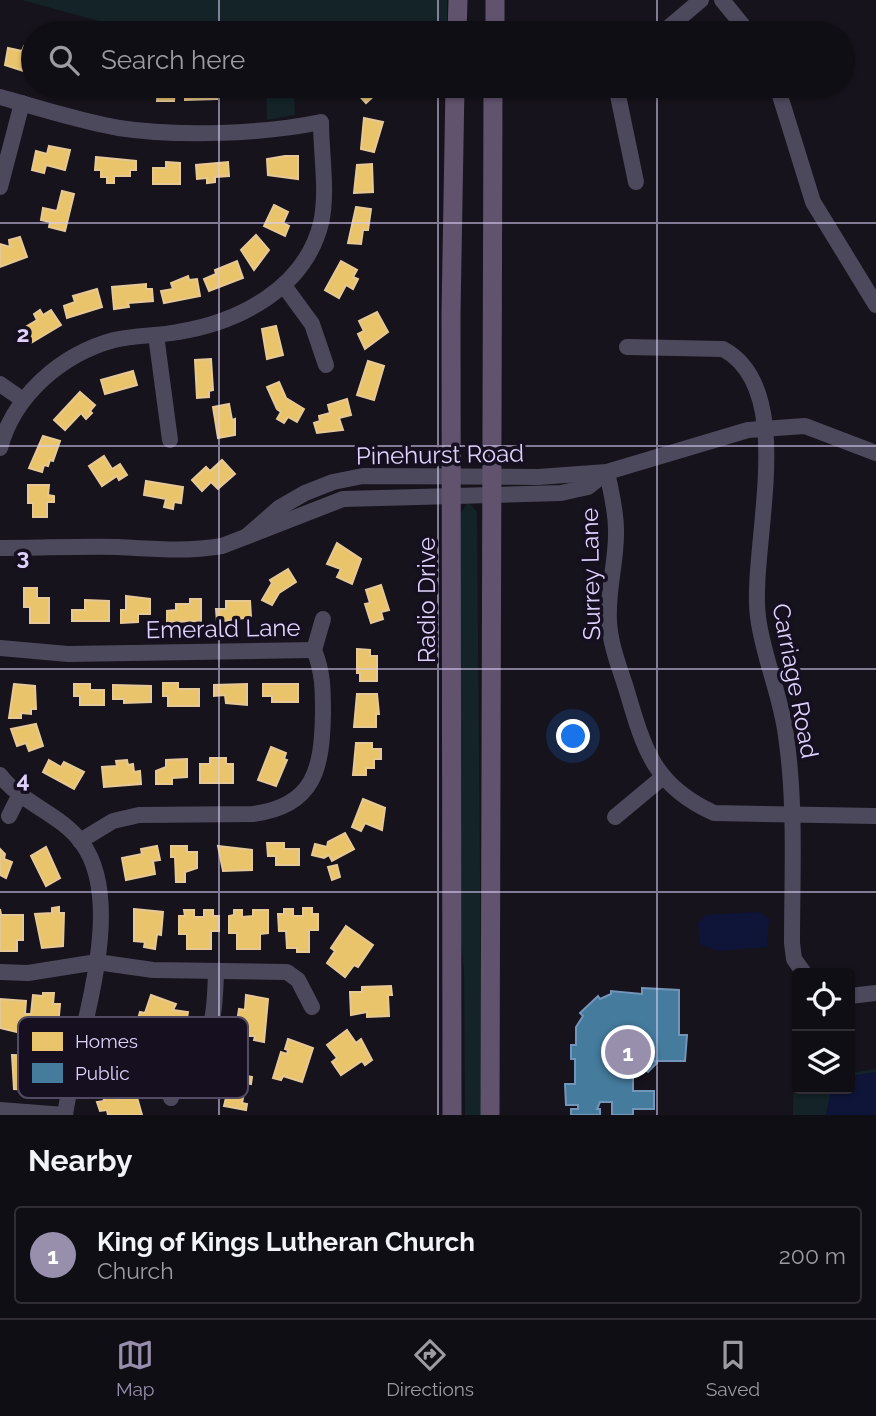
<!DOCTYPE html>
<style>
body{margin:0;font-family:Raleway,sans-serif;background:#1e1c22;color:#f1f3f6}
.controls{position:absolute;right:21px;bottom:21px;display:grid;overflow:hidden;border-radius:7px;box-shadow:0 2px 5px #0004}
.controls button{width:63px;height:63px;display:grid;place-items:center;padding:0;border:0;border-bottom:2px solid #302e34;background:#100e15;color:#f1f3f6;font:35px sans-serif}
.you{position:absolute;left:574px;top:737px;width:24px;height:24px;margin:-18px;border:5px solid #fff;border-radius:50%;background:#1a73e8;box-shadow:0 0 0 10px #1a73e833}
.badge{display:grid;place-items:center;width:46px;height:46px;border-radius:50%;background:#988fad;color:#fff;font-size:23px;font-weight:700}
.pin{position:absolute;translate:-50% -50%;border:4px solid #fff;box-shadow:0 2px 7px #0006}
.list{margin:0;padding:0;list-style:none}
h2{display:flex;justify-content:space-between;align-items:center;height:91px;margin:0;padding:0 28px;font-size:30px}
h2 small{font-size:23px;font-weight:400;color:#9c9ca0}
.list li{display:grid;grid-template-columns:46px 1fr auto;gap:21px;align-items:center;box-sizing:border-box;height:98px;margin:0 14px 14px;padding:0 14px;border:2px solid #302e34;border-radius:7px}
.list b{display:block;font-size:26px;white-space:nowrap}
.list p{margin:0;font-size:23px;white-space:nowrap;color:#9c9ca0}
.list em{font-size:23px;font-style:normal;color:#9c9ca0}
.icon{flex:none;width:38px;height:38px;fill:none;stroke:currentColor;stroke-width:2;stroke-linecap:round;stroke-linejoin:round}
.map{position:relative;flex:none;width:876px;height:1115px;overflow:hidden}
.search{position:absolute;background:#100e15;box-shadow:0 2px 5px #0004;left:21px;right:21px;top:21px;height:77px;display:flex;align-items:center;gap:18px;box-sizing:border-box;padding:0 24px;border-radius:38px;color:#9c9ca0;font-size:26px}
.sheet{height:203px;background:#100e15}
nav{display:flex;justify-content:space-around;align-items:center;box-sizing:border-box;height:98px;border-top:2px solid #302e34;background:#100e15;font-size:19px;color:#9c9ca0}
nav a{display:grid;justify-items:center;gap:4px}
nav .on{color:#988fad}
.map>svg:first-child{display:block}
.green{fill:#132327}
.water{fill:#0e1538}
.homes{fill:#e9c46a;stroke:#e6c896;stroke-width:2}
.public{fill:#457b9d;stroke:#7395b9;stroke-width:2}
.lines{fill:none;stroke-linecap:round;stroke-linejoin:round}
.minor{stroke:#4d495c;stroke-width:16}
.major{stroke:#61536d;stroke-width:19}
.grid{fill:none;stroke:#ded2fb;stroke-width:2;stroke-opacity:0.55}
.labels{text-anchor:middle;stroke-width:7;stroke-linejoin:round;paint-order:stroke}
.street-label{font-size:24px;fill:#ded2fb;stroke:#150f20}
.key{fill:#150f20;stroke:#514a62;stroke-width:2}
.key-label{font-size:19px;fill:#ded2fb}
.grid-label{font-size:23px;text-anchor:middle;font-weight:bold;fill:#ded2fb;stroke:#150f20;stroke-width:7;stroke-linejoin:round;paint-order:stroke}
</style>
<div class="map">
<svg width="876" height="1115" viewBox="0 0 876 1115">
<rect width="100%" height="100%" fill="#16131c"/>
<g class="green">
<polygon points="22,0 447,0 447,26 344,33 142,33"/>
<polygon points="266,86 294,86 295,115 267,120"/>
<polygon points="468,502 477,512 482,1115 465,1115 464,970 459,922 461,513"/>
<polygon points="794,974 797,978 797,1089 850,1089 850,1073 876,1069 876,1115 793,1115"/>
</g>
<g class="water">
<polygon points="759,912 769,919 767,947 717,951 700,944 698,923 706,915"/>
<polygon points="876,1072 876,1115 826,1115 831,1089 850,1089 850,1076"/>
</g>
<g class="homes">
<polygon points="24,46 31,47 33,74 5,65 8,48 22,51"/>
<polygon points="93,86 127,86 127,90 93,89"/>
<polygon points="147,86 171,86 171,89 175,90 174,101 157,101 158,91 147,91"/>
<polygon points="185,86 217,87 217,99 185,100"/>
<polygon points="233,86 263,86 264,96 233,97"/>
<polygon points="365,86 377,86 373,89 377,93 366,103 357,93"/>
<polygon points="364,118 383,122 374,152 361,149"/>
<polygon points="49,146 70,150 65,170 46,165 44,173 32,170 36,151 47,154"/>
<polygon points="285,156 298,156 298,179 268,175 267,159"/>
<polygon points="96,157 136,161 136,170 130,170 130,176 114,176 114,183 107,183 107,177 101,177 101,170 95,170"/>
<polygon points="166,162 180,163 180,184 153,184 153,168 166,168"/>
<polygon points="228,162 229,176 215,177 215,182 207,183 207,178 197,179 196,165"/>
<polygon points="372,164 373,192 354,193 357,165"/>
<polygon points="62,191 74,194 65,231 49,227 50,222 41,220 43,208 57,211"/>
<polygon points="274,205 288,212 283,223 289,226 285,236 264,226"/>
<polygon points="356,207 371,209 368,230 363,230 361,244 348,243"/>
<polygon points="256,235 269,250 254,270 241,250"/>
<polygon points="20,237 27,257 0,267 0,244 10,247 9,240"/>
<polygon points="237,261 243,278 209,291 204,279 216,274 215,270"/>
<polygon points="341,261 357,270 353,277 358,279 353,289 346,285 339,298 325,290"/>
<polygon points="188,276 189,280 197,279 200,296 164,303 161,291 173,289 171,283"/>
<polygon points="146,284 146,289 152,289 153,301 128,303 129,307 114,309 112,287"/>
<polygon points="97,289 102,307 67,318 64,306 75,302 73,296"/>
<polygon points="40,310 43,315 51,310 61,325 31,343 22,329 37,320 34,314"/>
<polygon points="377,312 388,332 365,349 358,334 364,331 359,321"/>
<polygon points="276,326 283,355 267,359 262,329"/>
<polygon points="211,359 213,390 209,391 209,397 197,398 195,360"/>
<polygon points="368,361 384,366 374,400 357,395"/>
<polygon points="133,371 137,385 105,394 101,380"/>
<polygon points="279,382 286,398 304,409 297,422 288,417 284,423 277,419 281,412 277,409 267,387"/>
<polygon points="80,392 95,405 90,411 92,413 86,419 81,413 65,430 54,420"/>
<polygon points="347,399 351,415 339,418 343,430 317,433 314,423 320,421 319,416 330,413 328,405"/>
<polygon points="229,404 232,420 235,419 235,435 218,438 213,407"/>
<polygon points="43,436 60,441 53,461 50,460 48,466 44,465 42,472 29,468"/>
<polygon points="104,456 112,469 120,464 127,475 119,480 117,476 102,486 89,466"/>
<polygon points="222,460 235,474 218,489 211,482 202,491 192,480 206,467 210,471"/>
<polygon points="146,481 183,487 181,503 174,502 173,509 164,507 166,499 144,495"/>
<polygon points="28,485 49,485 48,495 54,496 54,502 47,502 47,517 33,517 33,503 28,503"/>
<polygon points="337,543 361,559 352,584 337,577 341,569 327,564"/>
<polygon points="288,569 296,582 279,593 272,605 262,600 272,583 270,580"/>
<polygon points="381,585 389,610 381,612 383,619 371,623 365,604 370,603 366,590"/>
<polygon points="24,588 37,588 37,598 49,598 49,623 30,623 30,607 24,607"/>
<polygon points="126,596 150,599 150,614 138,614 138,622 121,623 121,610 126,610"/>
<polygon points="190,599 201,599 201,621 167,622 167,611 176,610 176,604 190,604"/>
<polygon points="85,600 109,601 109,621 72,621 72,610 85,610"/>
<polygon points="226,601 250,601 251,617 217,622 216,609 226,609"/>
<polygon points="357,649 370,650 370,656 377,656 377,681 360,681 360,673 357,673"/>
<polygon points="163,683 178,683 178,689 199,689 199,706 168,706 168,696 163,696"/>
<polygon points="14,684 35,686 36,709 31,709 31,714 21,713 21,718 9,718"/>
<polygon points="74,684 90,684 90,690 104,690 104,705 80,705 80,696 74,696"/>
<polygon points="247,684 247,705 226,703 225,695 214,696 214,685"/>
<polygon points="263,684 298,684 298,702 272,702 272,696 263,696"/>
<polygon points="113,685 151,686 151,702 124,703 124,699 113,699"/>
<polygon points="357,694 377,694 379,714 376,714 376,727 354,727"/>
<polygon points="36,724 43,746 29,751 26,743 17,746 11,729"/>
<polygon points="356,743 372,743 372,749 381,749 381,759 374,759 374,768 366,768 366,775 353,775"/>
<polygon points="271,747 286,753 284,759 287,760 276,786 258,780"/>
<polygon points="210,758 226,758 226,764 233,764 233,783 200,783 200,764 210,764"/>
<polygon points="187,759 187,777 172,778 172,784 156,784 156,771 166,767 166,760"/>
<polygon points="49,760 61,767 64,762 84,772 74,789 43,772"/>
<polygon points="127,760 128,765 133,764 134,772 140,771 141,784 104,787 102,767 117,766 116,761"/>
<polygon points="363,799 385,808 382,830 365,823 361,831 352,827"/>
<polygon points="345,833 354,849 332,861 329,855 324,858 312,855 315,844 327,847 328,842"/>
<polygon points="267,843 284,843 284,849 299,849 299,865 276,865 276,856 268,856"/>
<polygon points="157,846 160,860 153,861 155,874 126,880 122,858 142,854 141,849"/>
<polygon points="171,846 187,846 187,852 197,852 197,868 185,872 185,882 176,882 175,857 171,857"/>
<polygon points="218,846 252,850 252,870 223,871"/>
<polygon points="46,847 60,878 46,886 31,856"/>
<polygon points="0,849 5,854 4,859 12,862 6,878 0,875"/>
<polygon points="337,865 340,877 332,880 328,867"/>
<polygon points="59,907 59,913 64,913 63,946 42,948 35,914 52,913 52,908"/>
<polygon points="303,908 312,908 312,914 318,914 318,930 309,930 309,952 297,952 297,948 287,948 286,931 279,931 278,914 284,914 284,909 293,909 293,916 303,916"/>
<polygon points="0,909 1,915 23,915 23,940 17,940 17,951 0,951"/>
<polygon points="134,909 163,912 161,935 157,934 155,949 144,947 145,942 134,941"/>
<polygon points="184,910 194,910 194,917 204,917 204,910 213,910 213,916 219,916 219,931 211,931 211,949 187,949 187,934 179,934 179,916 185,916"/>
<polygon points="234,910 242,910 242,917 253,916 253,910 268,910 268,933 260,934 260,949 237,949 237,933 229,933 229,916 234,915"/>
<polygon points="346,926 373,945 358,967 354,965 345,977 327,963 335,951 331,948"/>
<polygon points="391,986 392,995 388,995 389,1016 367,1017 367,1012 351,1015 350,992 362,992 362,987"/>
<polygon points="43,993 54,993 53,1004 60,1004 58,1027 39,1026 38,1030 21,1029 21,1033 0,1028 0,999 26,1001 25,1014 31,1014 33,995 43,996"/>
<polygon points="151,995 176,1004 173,1010 188,1012 184,1036 137,1022 140,1012 145,1013"/>
<polygon points="246,995 268,999 264,1042 254,1040 255,1036 235,1036 239,1009 245,1010"/>
<polygon points="347,1030 356,1043 361,1039 372,1060 365,1065 362,1061 341,1075 332,1062 337,1058 327,1045"/>
<polygon points="288,1039 313,1048 302,1082 283,1076 281,1080 273,1078 281,1052 287,1054 288,1050 285,1049"/>
<polygon points="12,1055 43,1056 42,1079 36,1079 35,1090 14,1089"/>
<polygon points="232,1067 248,1070 247,1076 252,1077 251,1084 246,1083 242,1103 247,1104 246,1110 224,1106 226,1098 210,1095 212,1084 208,1083 210,1071 231,1075"/>
<polygon points="117,1092 119,1099 136,1094 142,1115 108,1115 107,1110 100,1111 97,1102 104,1101 103,1095"/>
</g>
<polygon class="public" points="642,988 679,990 679,1035 687,1035 685,1061 654,1061 657,1063 648,1072 640,1065 633,1065 633,1091 654,1091 654,1109 633,1109 633,1115 612,1115 612,1102 600,1102 597,1109 600,1109 600,1115 571,1115 571,1109 578,1109 578,1105 566,1105 565,1084 575,1084 575,1059 571,1059 571,1045 576,1045 576,1027 583,1016 580,1013 598,996 600,999 611,994 611,991 642,994"/>
<g class="lines">
<g class="minor">
<polyline points="722,0 749,33"/>
<polyline points="662,33 701,0"/>
<polyline points="616,86 636,182"/>
<polyline points="777,86 813,202 876,305"/>
<path d="M0,97C39,108 79,121 119,128C177,137 264,134 321,122C321,154 328,192 321,223C305,288 240,322 178,332C157,336 135,335 114,340C62,354 14,395 0,448"/>
<polyline points="0,187 22,103"/>
<polyline points="285,287 312,324 326,365"/>
<polyline points="156,335 170,440"/>
<path d="M627,347L723,349C800,390 749,548 758,617C763,657 781,695 786,736C796,804 792,875 792,943L794,959L804,973"/>
<polyline points="0,384 23,400"/>
<path d="M607,472C611,492 616,510 616,530C617,560 607,590 609,621C610,644 619,666 626,688C644,749 653,785 714,813L876,816"/>
<polyline points="248,535 279,508 305,493 333,482 363,476 538,477 607,472 748,430 805,426 876,453"/>
<path d="M0,548C40,548 80,546 119,547C155,549 186,552 222,546L343,499L561,493L588,487L607,472"/>
<polyline points="0,648 68,654 314,650"/>
<polyline points="314,650 323,619"/>
<path d="M0,775C22,804 60,813 82,843C129,907 75,1043 65,1115"/>
<polyline points="9,816 20,794"/>
<polyline points="615,817 663,777"/>
<path d="M80,841L113,821L139,815L253,814C315,806 322,768 323,713C323,690 323,672 314,650"/>
<polyline points="0,972 28,973 97,962 153,970 287,972 298,980 312,1007"/>
<polyline points="850,996 876,993"/>
<path d="M171,1098C174,1078 185,1071 196,1056C215,1030 215,1003 216,972"/>
<polyline points="0,1110 65,1115"/>
</g>
<g class="major">
<polyline points="457,33 458,0"/>
<polyline points="495,33 495,0"/>
<polyline points="452,1115 451,314 455,86"/>
<polyline points="490,1115 493,86"/>
</g>
</g>
<path class="grid" d="M219,0V33M438,0V33M657,0V33M219,86V1115M438,86V1115M657,86V1115M0,223H876M0,446H876M0,669H876M0,892H876"/>
<g class="labels">
<g class="street-label">
<text transform="translate(440 455) rotate(-1)" y="8">Pinehurst Road</text>
<text transform="translate(591 574) rotate(-91)" y="8">Surrey Lane</text>
<text transform="translate(427 600) rotate(-90)" y="8">Radio Drive</text>
<text transform="translate(223 629) rotate(-1)" y="8">Emerald Lane</text>
<text transform="translate(795 681) rotate(79)" y="8">Carriage Road</text>
</g>
</g>
<rect x="18" y="1017" width="230" height="81" rx="10" class="key"/>
<rect x="32" y="1032" width="31" height="19" fill="#e9c46a"/>
<rect x="32" y="1063" width="31" height="20" fill="#457b9d"/>
<g class="key-label">
<text x="75" y="1048">Homes</text>
<text x="75" y="1080">Public</text>
</g>
<g class="grid-label">
<text x="23" y="342">2</text>
<text x="23" y="565">3</text>
<text x="23" y="788">4</text>
</g>
</svg>
<div class="controls">
<button><svg class="icon" aria-label="locate" viewBox="0 0 24 24"><circle cx="12" cy="12" r="6"/><path d="M12 2v4M12 18v4M2 12h4M18 12h4"/></svg></button>
<button><svg class="icon" aria-label="layers" viewBox="0 0 24 24"><path d="M12 4l9 5-9 5-9-5zM3 14l9 5 9-5"/></svg></button>
</div>
<div class="you"></div>
<div class="pin badge" style="left:628px;top:1052px">1</div>
<div class="search"><svg class="icon" aria-label="search" viewBox="0 0 24 24"><circle cx="10" cy="10" r="6"/><path d="M15 15l6 6"/></svg>Search here</div>
</div>
<section class="sheet">
<h2>Nearby<small></small></h2>
<ul class="list">
<li><span class="badge">1</span><div><b>King of Kings Lutheran Church</b><p>Church</p></div><em>200 m</em></li>
</ul>
</section>
<nav>
<a class="on"><svg class="icon" aria-label="map" viewBox="0 0 24 24"><path d="M3 6l6-2 6 2 6-2v14l-6 2-6-2-6 2zM9 4v14M15 6v14"/></svg>Map</a>
<a><svg class="icon" aria-label="directions" viewBox="0 0 24 24"><path d="M12 3l9 9-9 9-9-9zM9 14v-3h6M13 9l2 2-2 2"/></svg>Directions</a>
<a><svg class="icon" aria-label="saved" viewBox="0 0 24 24"><path d="M7 4h10v16l-5-4-5 4z"/></svg>Saved</a>
</nav>
